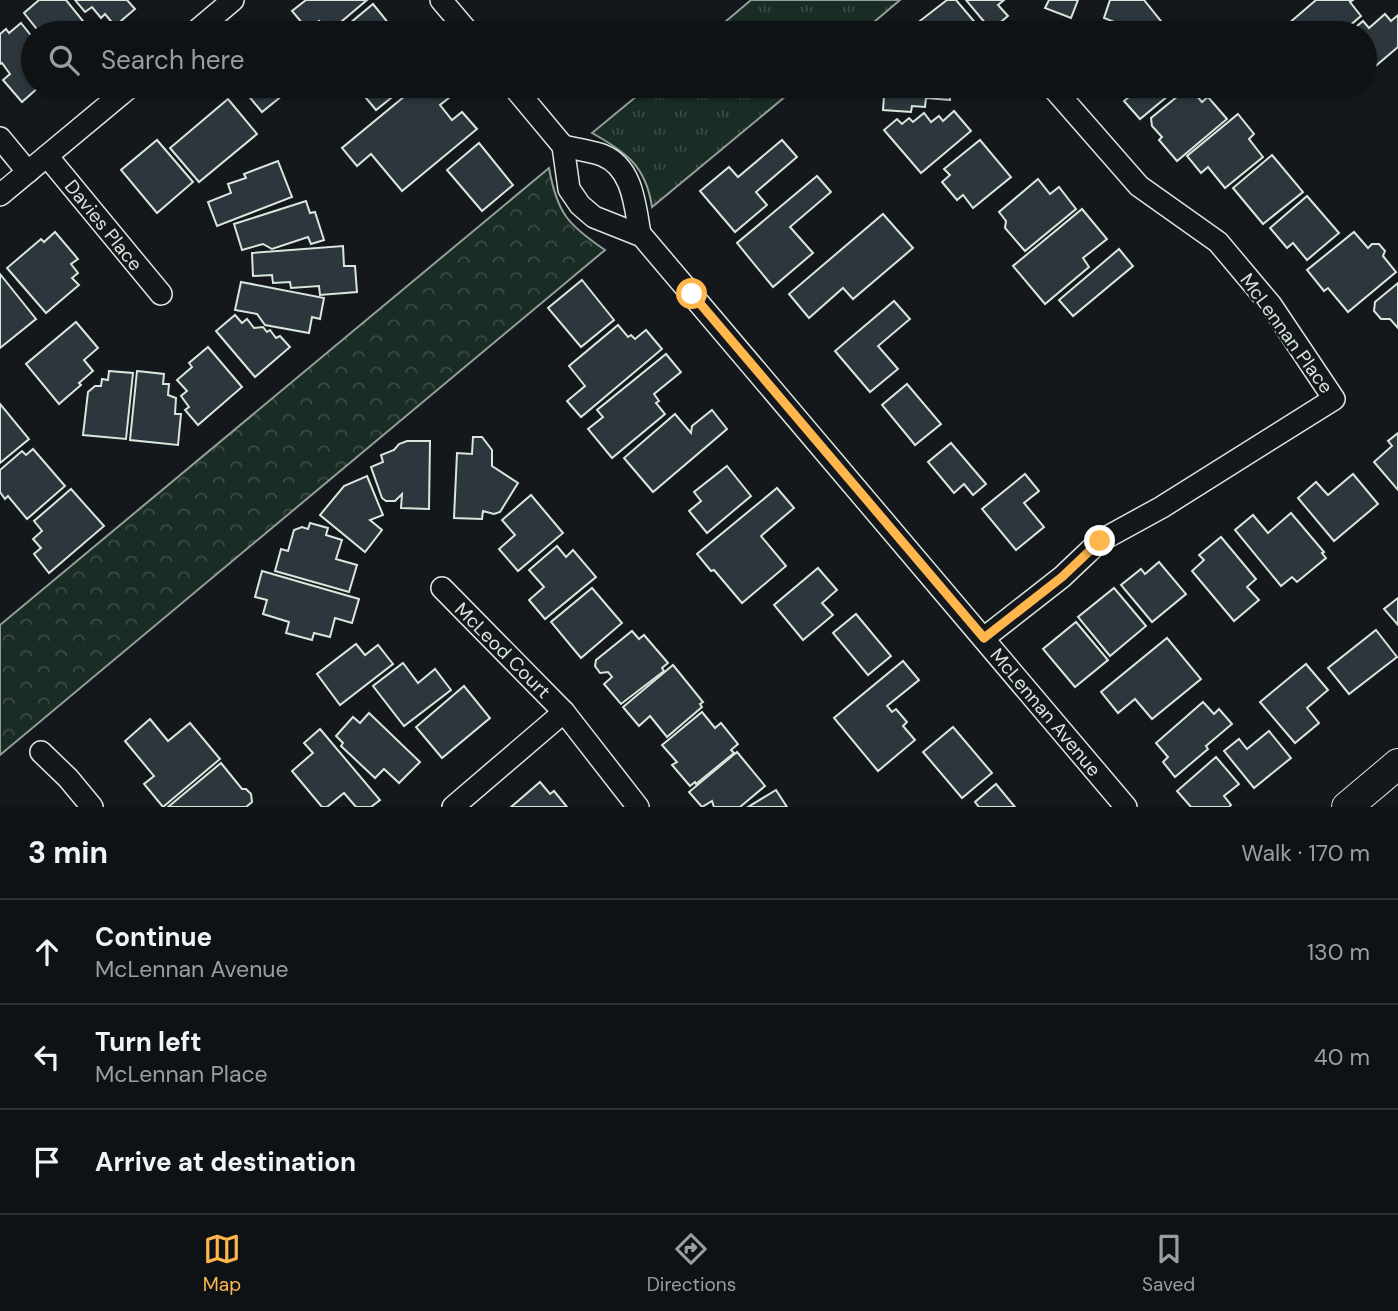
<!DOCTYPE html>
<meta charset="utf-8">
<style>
body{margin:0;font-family:"DM Sans",sans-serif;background:#1d2022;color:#f1f3f6}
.stop{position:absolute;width:21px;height:21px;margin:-16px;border:5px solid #ffb74d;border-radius:50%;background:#fff}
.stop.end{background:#ffb74d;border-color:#fff;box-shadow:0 2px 7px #0008}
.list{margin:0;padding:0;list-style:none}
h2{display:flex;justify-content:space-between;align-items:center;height:91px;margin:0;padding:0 28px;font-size:30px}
h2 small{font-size:23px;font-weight:400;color:#9b9ea0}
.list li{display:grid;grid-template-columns:46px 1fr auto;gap:21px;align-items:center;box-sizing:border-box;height:105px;padding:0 28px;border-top:2px solid #2f3234}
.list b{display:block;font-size:26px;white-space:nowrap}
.list p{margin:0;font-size:23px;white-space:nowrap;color:#9b9ea0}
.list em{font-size:23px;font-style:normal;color:#9b9ea0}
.icon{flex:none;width:38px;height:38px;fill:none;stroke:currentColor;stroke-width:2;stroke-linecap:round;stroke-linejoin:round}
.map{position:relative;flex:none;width:1398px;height:807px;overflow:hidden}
.search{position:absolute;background:#0f1215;box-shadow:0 2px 5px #0004;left:21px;right:21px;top:21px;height:77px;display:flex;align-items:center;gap:18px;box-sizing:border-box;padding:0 24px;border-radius:38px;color:#9b9ea0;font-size:26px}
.sheet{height:406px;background:#0f1215}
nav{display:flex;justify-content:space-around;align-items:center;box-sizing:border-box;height:98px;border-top:2px solid #2f3234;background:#0f1215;font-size:19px;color:#9b9ea0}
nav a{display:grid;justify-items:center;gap:4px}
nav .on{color:#ffb74d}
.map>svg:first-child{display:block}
.grass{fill:url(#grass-tufts);stroke:#939e99;stroke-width:2}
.forest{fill:url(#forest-crowns);stroke:#939e99;stroke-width:2}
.building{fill:#2c363c;stroke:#d8e6dc;stroke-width:2}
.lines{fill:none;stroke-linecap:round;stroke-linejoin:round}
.street-casing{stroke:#d8e6dc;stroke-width:24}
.secondary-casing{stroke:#d8e6dc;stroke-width:32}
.street{stroke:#14181c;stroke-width:21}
.secondary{stroke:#14181c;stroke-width:30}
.route{stroke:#ffb74d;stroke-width:9}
.labels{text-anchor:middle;stroke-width:5;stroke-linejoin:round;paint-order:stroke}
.street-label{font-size:19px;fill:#d8e6dc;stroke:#14181c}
</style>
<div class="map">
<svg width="1398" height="807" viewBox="0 0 1398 807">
<defs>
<pattern id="grass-tufts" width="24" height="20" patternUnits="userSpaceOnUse" patternTransform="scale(1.75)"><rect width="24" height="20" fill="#1a2d24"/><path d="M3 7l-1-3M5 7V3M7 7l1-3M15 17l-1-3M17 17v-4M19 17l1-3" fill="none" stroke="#3b4b43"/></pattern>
<pattern id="forest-crowns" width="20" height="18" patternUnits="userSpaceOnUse" patternTransform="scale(1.75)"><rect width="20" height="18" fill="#1a2d24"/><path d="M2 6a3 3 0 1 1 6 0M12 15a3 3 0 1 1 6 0" fill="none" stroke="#3b4b43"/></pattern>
</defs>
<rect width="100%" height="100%" fill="#14181c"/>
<g class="grass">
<polygon points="751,0 900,0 861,33 712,33"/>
<path d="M649,86H798L652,207C646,166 626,152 592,133Z"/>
</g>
<path class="forest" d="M549,168C557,213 568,225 605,250L0,755V625Z"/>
<g class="building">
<polygon points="39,0 66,0 83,21 74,28 78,33 40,33 24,13"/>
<polygon points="75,0 127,0 135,9 115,26 105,14 101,18 92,7 85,12"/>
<polygon points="306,0 367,0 329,32 319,21 308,30 292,11"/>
<polygon points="947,0 956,0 984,33 910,33 912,27"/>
<polygon points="966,0 1004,0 998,5 1008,16 991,30"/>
<polygon points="1049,0 1078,0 1071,18 1045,8"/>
<polygon points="1110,0 1144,0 1164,25 1156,33 1119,33 1123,30 1117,23 1104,18"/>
<polygon points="1316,0 1353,0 1350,2 1361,16 1341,33 1296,33 1288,24"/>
<polygon points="373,4 390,25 380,33 338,33"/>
<polygon points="1385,14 1391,21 1398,15 1398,47 1365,75 1365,33 1349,33 1363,21 1369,28"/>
<polygon points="21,23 33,38 33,86 40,86 22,102 3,80 10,74 2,63 0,64 0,34 6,29 9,33"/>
<polygon points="240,86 294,86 262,112"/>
<polygon points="356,86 406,86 376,110"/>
<polygon points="417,86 441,86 450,97 440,105 452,120 462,112 477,129 402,191 371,154 357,166 342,148"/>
<polygon points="872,86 951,86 950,100 926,98 925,107 912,106 911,112 883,110 884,96 871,96"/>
<polygon points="1132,86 1180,86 1140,119 1124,101 1136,91"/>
<polygon points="1189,87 1202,102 1208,97 1227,119 1177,161 1159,140 1162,137 1152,126 1151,118"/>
<polygon points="228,99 257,134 199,182 170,148"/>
<polygon points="954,111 971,131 921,173 884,130 897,119 902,124 909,118 913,122 924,113 931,122 939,116 943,121"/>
<polygon points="1238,114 1254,134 1249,139 1263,157 1225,188 1208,167 1201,173 1187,156"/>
<polygon points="157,140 193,182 157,213 121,170"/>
<polygon points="782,140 797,157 756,192 767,205 735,232 700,191 729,167 738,177"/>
<polygon points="980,140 1011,177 973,208 963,195 957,200 942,182 950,175 944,169"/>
<polygon points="479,143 513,185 482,211 447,170"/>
<polygon points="1272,155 1303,192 1263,224 1233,188"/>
<polygon points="278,161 292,197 217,226 208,202 231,193 228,184 246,178 244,174"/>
<polygon points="817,176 831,192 790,227 813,253 773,287 737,243"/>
<polygon points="1038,179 1050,194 1059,187 1076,209 1025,251 1005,228 1006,221 999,212"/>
<polygon points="1307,196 1339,233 1307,260 1293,243 1287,248 1270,228"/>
<polygon points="306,201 310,213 315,212 324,240 311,244 308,237 272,249 263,244 242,250 234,224"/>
<polygon points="1082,209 1107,239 1083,258 1089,267 1045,304 1013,266"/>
<polygon points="883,214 913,248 853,299 843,288 809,318 789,294"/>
<polygon points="55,232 78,259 71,264 78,273 72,278 79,285 46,313 7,268 41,239 44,242"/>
<polygon points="1354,232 1368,248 1372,244 1379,244 1385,251 1383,256 1396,272 1348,312 1328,288 1324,291 1307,270"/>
<polygon points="343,246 344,266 355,266 357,292 320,295 319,286 291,288 290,282 273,283 272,275 253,276 252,253"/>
<polygon points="1119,249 1133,266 1073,316 1059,300"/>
<polygon points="0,274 36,319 0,348"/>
<polygon points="582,280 614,320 581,347 548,308"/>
<polygon points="241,282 324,298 320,319 312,317 309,333 265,325 257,314 235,310"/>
<polygon points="1398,283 1398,328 1390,319 1381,319 1374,311 1375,302"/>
<polygon points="894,301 910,319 878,346 898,369 870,392 835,351"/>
<polygon points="235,315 242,323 247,319 254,328 263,327 267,332 270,330 276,338 280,336 290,347 255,377 216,331"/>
<polygon points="76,322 98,348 84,360 93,371 79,383 81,385 59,404 26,364"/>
<polygon points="618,325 628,337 631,335 635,339 646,330 662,349 581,417 567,401 585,386 569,366"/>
<polygon points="208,347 242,387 198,425 185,410 189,407 181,396 187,391 177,380 192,367 189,363"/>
<polygon points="666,354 681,372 654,394 659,401 656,403 665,414 612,458 588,429 603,417 597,410"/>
<polygon points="109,371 133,373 126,439 83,435 88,392 95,386 101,386 102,379 108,380"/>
<polygon points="137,371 164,374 163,384 169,384 168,395 176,398 175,414 181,414 178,445 130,440"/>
<polygon points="907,384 941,424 915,445 882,405"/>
<polygon points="0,404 29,439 0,463"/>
<polygon points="712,410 727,429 653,492 624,458 675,414 691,433 692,426"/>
<polygon points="1398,433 1398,490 1374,462 1392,446 1388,441"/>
<polygon points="473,437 482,437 492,450 492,466 518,483 500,512 494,514 483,511 482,519 454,518 457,453 472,454"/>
<polygon points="407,441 430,441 429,509 401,508 402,494 395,501 386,501 382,498 371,467 383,462 381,455 394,450 399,444"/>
<polygon points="951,443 986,484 973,495 964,484 954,493 928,462"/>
<polygon points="33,449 65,486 27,519 8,496 5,499 0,492 0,470 22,451 26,455"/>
<polygon points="727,466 751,496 707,533 689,511 701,501 694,492"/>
<polygon points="1025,474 1039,491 1024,503 1044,527 1016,550 982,509"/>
<polygon points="1353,474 1378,504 1334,541 1298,498 1316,482 1328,495"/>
<polygon points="367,476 383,515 370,520 382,530 365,552 320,515 344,486"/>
<polygon points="777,488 794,508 761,536 786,566 742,603 714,570 711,571 697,554"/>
<polygon points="71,489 104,526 49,573 34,554 41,548 33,539 42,531 34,521"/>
<polygon points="531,495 563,533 518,571 499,549 515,535 502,520"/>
<polygon points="1291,513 1324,552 1322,553 1326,558 1297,582 1292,577 1281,586 1235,530 1253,515 1268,533"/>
<polygon points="310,523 328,528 326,535 342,540 336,559 357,565 349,592 275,571 281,549 288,551 294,530 302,527 308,529"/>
<polygon points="1221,537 1256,579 1247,587 1259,600 1234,621 1192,571 1204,560 1199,555"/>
<polygon points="557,546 566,557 573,550 596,577 545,619 529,600 544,587 529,570"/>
<polygon points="1159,562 1186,594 1152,622 1121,585 1141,569 1145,574"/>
<polygon points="818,568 837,590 822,603 833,615 803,640 774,605"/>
<polygon points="262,571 359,599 352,623 335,618 330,637 314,633 312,640 286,633 289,622 263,614 267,600 255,597"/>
<polygon points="592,588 622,623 581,658 551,622"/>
<polygon points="1114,588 1146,626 1110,656 1078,617"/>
<polygon points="1398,598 1398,625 1384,609"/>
<polygon points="856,614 891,656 868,675 833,633"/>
<polygon points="1076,622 1108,660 1075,687 1043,649"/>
<polygon points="1376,630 1397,657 1349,694 1328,668"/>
<polygon points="632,631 639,639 644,635 668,663 662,668 664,671 621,704 604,684 612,677 608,672 600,673 595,666 596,660"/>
<polygon points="1167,638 1201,679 1152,719 1135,699 1118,713 1101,692"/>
<polygon points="356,644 365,655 378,645 393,664 340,705 317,674"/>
<polygon points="903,661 919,680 887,706 892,712 896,709 907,722 903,726 915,740 878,771 834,718"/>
<polygon points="403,663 418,683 435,669 451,690 404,726 373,686"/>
<polygon points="1306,664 1328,690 1307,708 1319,723 1295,743 1260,702"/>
<polygon points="673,665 703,702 700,704 702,707 667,737 650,716 639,726 623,707"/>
<polygon points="464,686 490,718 442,758 416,727"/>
<polygon points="1203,702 1214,714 1219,709 1232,724 1206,746 1208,749 1175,777 1163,762 1168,757 1156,743"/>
<polygon points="702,712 715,728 721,723 738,744 731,750 734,753 696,784 695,782 690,786 672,765 677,762 662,745"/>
<polygon points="369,713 420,762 399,783 384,769 375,778 341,746 343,743 336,736 353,717 360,723"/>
<polygon points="150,719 168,741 190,723 220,759 163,807 144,784 154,776 125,741"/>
<polygon points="953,727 992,773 962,798 923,752"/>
<polygon points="320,729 380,800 371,807 356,807 344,793 327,807 322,807 292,771 313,753 304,743"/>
<polygon points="1269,731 1291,758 1254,788 1224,751 1239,739 1247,749"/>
<polygon points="737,752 765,786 740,807 714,807 712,801 702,807 689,792"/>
<polygon points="1216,757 1239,784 1224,796 1231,805 1229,807 1191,807 1177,791"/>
<polygon points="221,763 242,789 246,789 251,794 252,802 246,807 168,807"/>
<polygon points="540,782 550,794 554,791 567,807 511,807"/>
<polygon points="996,784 1015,807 979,807 975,802"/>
<polygon points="776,790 787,807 748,807"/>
</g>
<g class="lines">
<defs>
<g id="street">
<polyline points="441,0 469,33"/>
<polyline points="194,33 233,0"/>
<polyline points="513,86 563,146 569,189 580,205 594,217 642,236 1126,807"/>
<polyline points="0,138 28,172"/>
<path d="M563,146C576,149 590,151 602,155C633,167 635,206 640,234"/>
<polyline points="47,156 161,294"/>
<polyline points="0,195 131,86"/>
<polyline points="442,588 564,712 638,807"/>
<polyline points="984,638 1062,577 1100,541 1162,507 1334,399 1271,305 1218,242 1139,186 1055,90"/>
<polyline points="41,752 68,778 92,807"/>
<polyline points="453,807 564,712"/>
</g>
<polyline id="secondary" points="1347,807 1398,764"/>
</defs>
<use href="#street" class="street-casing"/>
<use href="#secondary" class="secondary-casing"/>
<use href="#street" class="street"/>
<use href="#secondary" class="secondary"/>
</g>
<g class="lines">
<polyline class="route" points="692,294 984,638 1062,577 1100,541"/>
</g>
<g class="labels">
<g class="street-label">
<text transform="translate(104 225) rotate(51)" y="7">Davies Place</text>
<text transform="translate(1287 333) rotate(54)" y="7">McLennan Place</text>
<text transform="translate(503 650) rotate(45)" y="7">McLeod Court</text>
<text transform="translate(1046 712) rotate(50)" y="7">McLennan Avenue</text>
</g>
</g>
</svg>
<div class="stop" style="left:692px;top:294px"></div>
<div class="stop end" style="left:1100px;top:541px"></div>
<div class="search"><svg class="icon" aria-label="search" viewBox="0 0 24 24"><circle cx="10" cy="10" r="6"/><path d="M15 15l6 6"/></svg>Search here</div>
</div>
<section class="sheet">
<h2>3 min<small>Walk · 170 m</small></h2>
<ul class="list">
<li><svg class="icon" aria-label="ahead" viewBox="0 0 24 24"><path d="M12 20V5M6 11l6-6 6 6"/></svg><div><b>Continue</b><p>McLennan Avenue</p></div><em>130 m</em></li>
<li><svg class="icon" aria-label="left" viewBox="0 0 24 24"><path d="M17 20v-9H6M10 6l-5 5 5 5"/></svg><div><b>Turn left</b><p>McLennan Place</p></div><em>40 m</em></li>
<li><svg class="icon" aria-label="arrive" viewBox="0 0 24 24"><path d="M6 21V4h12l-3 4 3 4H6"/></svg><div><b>Arrive at destination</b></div></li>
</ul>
</section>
<nav>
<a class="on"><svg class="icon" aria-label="map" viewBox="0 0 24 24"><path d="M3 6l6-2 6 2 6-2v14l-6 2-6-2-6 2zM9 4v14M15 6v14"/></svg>Map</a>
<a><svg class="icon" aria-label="directions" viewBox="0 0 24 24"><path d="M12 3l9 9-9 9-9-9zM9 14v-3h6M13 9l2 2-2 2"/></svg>Directions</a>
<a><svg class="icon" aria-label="saved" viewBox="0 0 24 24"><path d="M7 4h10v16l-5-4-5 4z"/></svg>Saved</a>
</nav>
